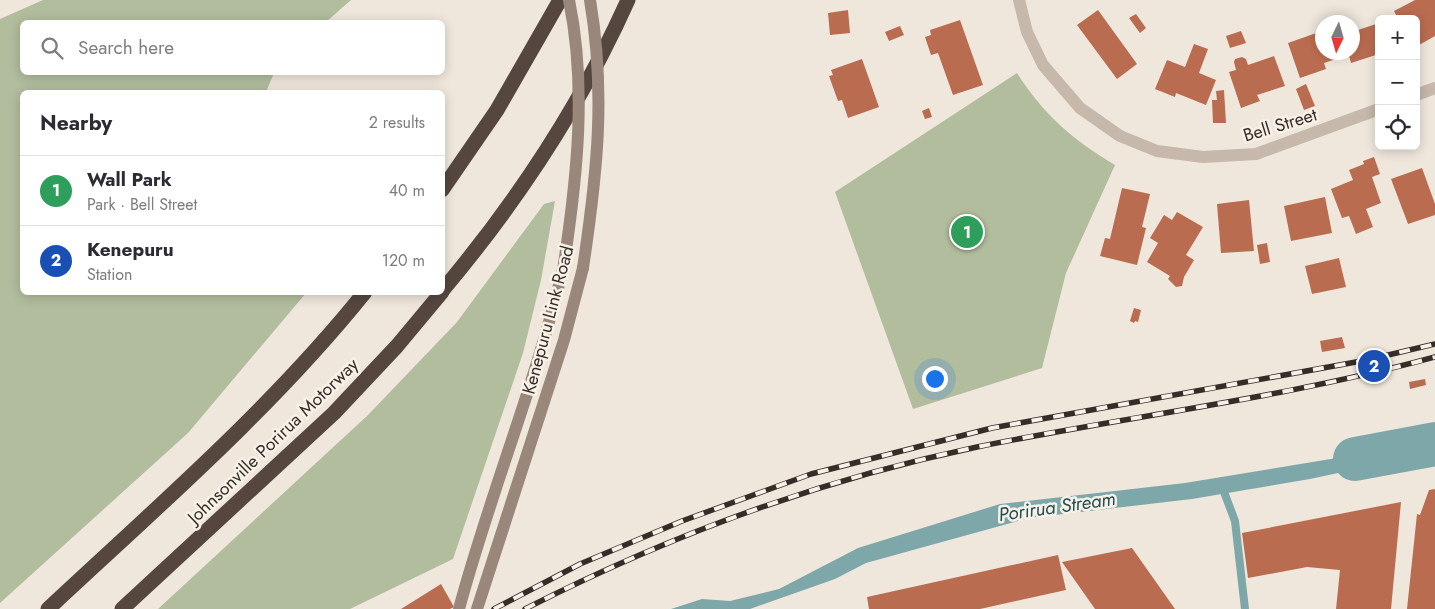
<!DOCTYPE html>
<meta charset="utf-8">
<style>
body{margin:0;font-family:Jost,sans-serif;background:#f7f7f7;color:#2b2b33}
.controls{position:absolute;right:15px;top:15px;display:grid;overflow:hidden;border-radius:8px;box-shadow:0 2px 12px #0003}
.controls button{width:45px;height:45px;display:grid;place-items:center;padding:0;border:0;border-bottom:1px solid #e1e1e2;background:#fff;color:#2b2b33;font:25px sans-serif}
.compass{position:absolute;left:1315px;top:15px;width:45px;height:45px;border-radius:50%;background:#fff;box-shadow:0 2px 12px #0003;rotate:185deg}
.you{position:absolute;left:934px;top:378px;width:18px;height:18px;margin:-12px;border:4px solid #fff;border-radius:50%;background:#1a73e8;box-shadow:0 0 0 8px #1a73e833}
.badge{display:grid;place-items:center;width:32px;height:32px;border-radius:50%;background:#b45309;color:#fff;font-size:16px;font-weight:700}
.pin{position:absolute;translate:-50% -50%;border:2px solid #fff;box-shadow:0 1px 5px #0006}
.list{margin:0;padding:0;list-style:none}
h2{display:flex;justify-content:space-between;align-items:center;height:65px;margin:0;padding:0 20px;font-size:21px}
h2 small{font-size:16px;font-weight:400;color:#7c7c81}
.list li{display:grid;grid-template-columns:32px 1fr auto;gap:15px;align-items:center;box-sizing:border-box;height:70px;padding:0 20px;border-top:1px solid #e1e1e2}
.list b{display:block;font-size:19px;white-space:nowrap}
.list p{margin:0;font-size:16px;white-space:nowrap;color:#7c7c81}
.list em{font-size:16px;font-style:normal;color:#7c7c81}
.icon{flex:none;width:28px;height:28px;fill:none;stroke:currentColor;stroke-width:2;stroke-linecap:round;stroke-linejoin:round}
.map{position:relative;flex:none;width:1435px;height:609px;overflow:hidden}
.search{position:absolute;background:#fff;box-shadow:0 2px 12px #0003;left:20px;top:20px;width:425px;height:55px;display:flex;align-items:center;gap:12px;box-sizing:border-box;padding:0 18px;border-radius:8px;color:#7c7c81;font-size:19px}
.panel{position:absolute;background:#fff;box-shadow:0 2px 12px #0003;left:20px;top:90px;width:425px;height:205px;border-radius:8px}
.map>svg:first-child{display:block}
.green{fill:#b2bd9e}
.water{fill:#7ea7aa}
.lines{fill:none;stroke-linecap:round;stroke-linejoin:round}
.stream{stroke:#7ea7aa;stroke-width:8}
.river{stroke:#7ea7aa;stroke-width:44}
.building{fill:#ba6c50}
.minor{stroke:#c6b8aa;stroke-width:12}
.secondary{stroke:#9a877b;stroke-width:12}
.motorway{stroke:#554740;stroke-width:15}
.rail-casing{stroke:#342d28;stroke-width:5.5}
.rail{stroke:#f8f1e8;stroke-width:4;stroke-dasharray:11;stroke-linecap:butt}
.secondary-bridge{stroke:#9a877b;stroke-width:12}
.labels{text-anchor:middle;stroke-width:5;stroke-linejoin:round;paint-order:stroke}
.street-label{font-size:18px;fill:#342d28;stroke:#f8f1e8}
.water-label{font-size:19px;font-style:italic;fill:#224d52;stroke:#f8f1e8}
</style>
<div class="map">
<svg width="1435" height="609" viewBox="0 0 1435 609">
<rect width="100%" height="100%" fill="#efe7dc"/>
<g class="green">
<polygon points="43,0 351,0 326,22 22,22 22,72 274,73 266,92 22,92 22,292 306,293 188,433 0,603 0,19"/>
<path d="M1017,73C1044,115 1073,140 1115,165L1066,273L1042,368L913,409L835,192Z"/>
<polygon points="555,201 541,280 523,353 453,559 350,609 158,609 368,415 457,322 544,204"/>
</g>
<polygon class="water" points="1415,442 1413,457 1310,479 1192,499 1029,518 866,563 835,579 750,609 671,609 702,599 730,601 779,589 858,548 1000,504 1185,483 1355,455"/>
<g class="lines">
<polyline class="stream" points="1221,484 1235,521 1245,609"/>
<polyline class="river" points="1355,459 1435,444"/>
</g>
<g class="building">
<polygon points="1415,0 1435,0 1435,36 1419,45 1416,40 1416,19 1398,19 1394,11"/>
<polygon points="848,10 850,33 830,35 828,13"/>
<polygon points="1098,10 1137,64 1117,79 1077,25"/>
<polygon points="1136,14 1146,28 1140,33 1129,18"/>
<polygon points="960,20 983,85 953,95 938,53 931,55 925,37 931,35 930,30"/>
<polygon points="1379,23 1379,54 1351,63 1348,52 1352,52 1352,32"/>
<polygon points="900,26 904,35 889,41 885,32"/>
<polygon points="1241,31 1246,43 1230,48 1226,36"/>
<polygon points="1322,31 1322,52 1337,52 1339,58 1324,63 1326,69 1300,78 1288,43"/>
<polygon points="1194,44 1208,49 1199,73 1216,80 1206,105 1176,93 1175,97 1155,89 1167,60 1185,67"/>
<polygon points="1274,56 1285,86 1257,95 1260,101 1241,108 1229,72 1236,70 1234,62 1235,59 1242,57 1246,59 1248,65"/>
<polygon points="862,59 879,107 848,118 842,100 838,101 829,76 833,75 831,70"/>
<polygon points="1306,84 1315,106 1304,110 1296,89"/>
<polygon points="1224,90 1226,123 1213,123 1212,100 1217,100 1216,91"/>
<polygon points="929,108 932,117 925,119 922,111"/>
<polygon points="1374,157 1380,174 1372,177 1381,203 1366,209 1373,227 1356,234 1349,216 1342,218 1331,189 1353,180 1349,170 1364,164 1363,161"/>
<polygon points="1422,168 1435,204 1435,215 1408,224 1391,179"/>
<polygon points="1122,188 1150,194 1142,227 1146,228 1137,265 1100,256 1105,238 1110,239"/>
<polygon points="1325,197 1332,233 1291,241 1284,206"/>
<polygon points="1249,200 1254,251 1221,253 1217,204"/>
<polygon points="1177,212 1203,227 1186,255 1194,260 1184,277 1182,286 1176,287 1168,279 1170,276 1147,262 1158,243 1150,238 1164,215 1172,220"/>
<polygon points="1267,243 1270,262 1260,264 1257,245"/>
<polygon points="1339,258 1346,287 1312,294 1305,266"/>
<polygon points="1134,308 1141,310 1138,322 1135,321 1134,323 1130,321"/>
<polygon points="1342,337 1345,348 1322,352 1320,341"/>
<polygon points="1425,379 1426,385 1410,389 1409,382"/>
<polygon points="1435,489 1435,609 1407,609 1417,514 1420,515 1429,490"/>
<polygon points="1401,502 1391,609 1336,609 1340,570 1307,567 1248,578 1242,533"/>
<polygon points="1132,548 1175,609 1095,609 1062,562"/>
<polygon points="1058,555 1066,590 980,609 869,609 867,597"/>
<polygon points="441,584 454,607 450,609 401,609"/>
</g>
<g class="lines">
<g class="minor">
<polyline points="1019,0 1027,32 1043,65 1080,108 1120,136 1157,151 1203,157 1256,154 1379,109"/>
<polyline points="1416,95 1435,88"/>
</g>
<g class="secondary">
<path d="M459,609C490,493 537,381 564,264"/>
<polyline points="477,609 564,340 583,268"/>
</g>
<g class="motorway">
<polyline points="442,190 497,110 560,0"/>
<path d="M442,291C516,203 581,105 628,0"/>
<path d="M48,609C157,507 271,409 365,292"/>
<polyline points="122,609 334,413 397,346 442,292"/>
</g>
<defs>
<g id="rail">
<polyline points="494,609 580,564 682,521 811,474 992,428 1367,360 1435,344"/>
<path d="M525,609C668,536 819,480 977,447C1129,416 1285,398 1435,357"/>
</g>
</defs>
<use href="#rail" class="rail-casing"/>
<use href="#rail" class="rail"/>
<g class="secondary-bridge">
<path d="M564,264C577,177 587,87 569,0"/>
<path d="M583,268C597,174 606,94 590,0"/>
</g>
</g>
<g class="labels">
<g class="street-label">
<text transform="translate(1280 125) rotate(-17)" y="6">Bell Street</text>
<text transform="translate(548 320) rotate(-75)" y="6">Kenepuru Link Road</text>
<text transform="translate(273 441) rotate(-44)" y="6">Johnsonville Porirua Motorway</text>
</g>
<g class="water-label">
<text transform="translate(1057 506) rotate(-8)" y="7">Porirua Stream</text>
</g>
</g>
</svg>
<div class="controls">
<button>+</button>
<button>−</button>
<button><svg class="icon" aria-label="locate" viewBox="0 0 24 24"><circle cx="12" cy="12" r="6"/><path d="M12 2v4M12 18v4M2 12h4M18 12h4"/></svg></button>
</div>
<svg class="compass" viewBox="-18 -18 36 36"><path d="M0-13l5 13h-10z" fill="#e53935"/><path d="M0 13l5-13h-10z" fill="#7c7c81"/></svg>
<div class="you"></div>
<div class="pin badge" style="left:967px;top:232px;background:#2e9e5b">1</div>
<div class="pin badge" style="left:1374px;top:366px;background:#1a4fb4">2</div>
<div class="search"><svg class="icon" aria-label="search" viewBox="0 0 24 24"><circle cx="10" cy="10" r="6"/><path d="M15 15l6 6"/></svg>Search here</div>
<section class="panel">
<h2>Nearby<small>2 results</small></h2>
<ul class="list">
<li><span class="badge" style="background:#2e9e5b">1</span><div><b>Wall Park</b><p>Park · Bell Street</p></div><em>40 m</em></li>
<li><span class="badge" style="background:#1a4fb4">2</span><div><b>Kenepuru</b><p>Station</p></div><em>120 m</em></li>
</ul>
</section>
</div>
